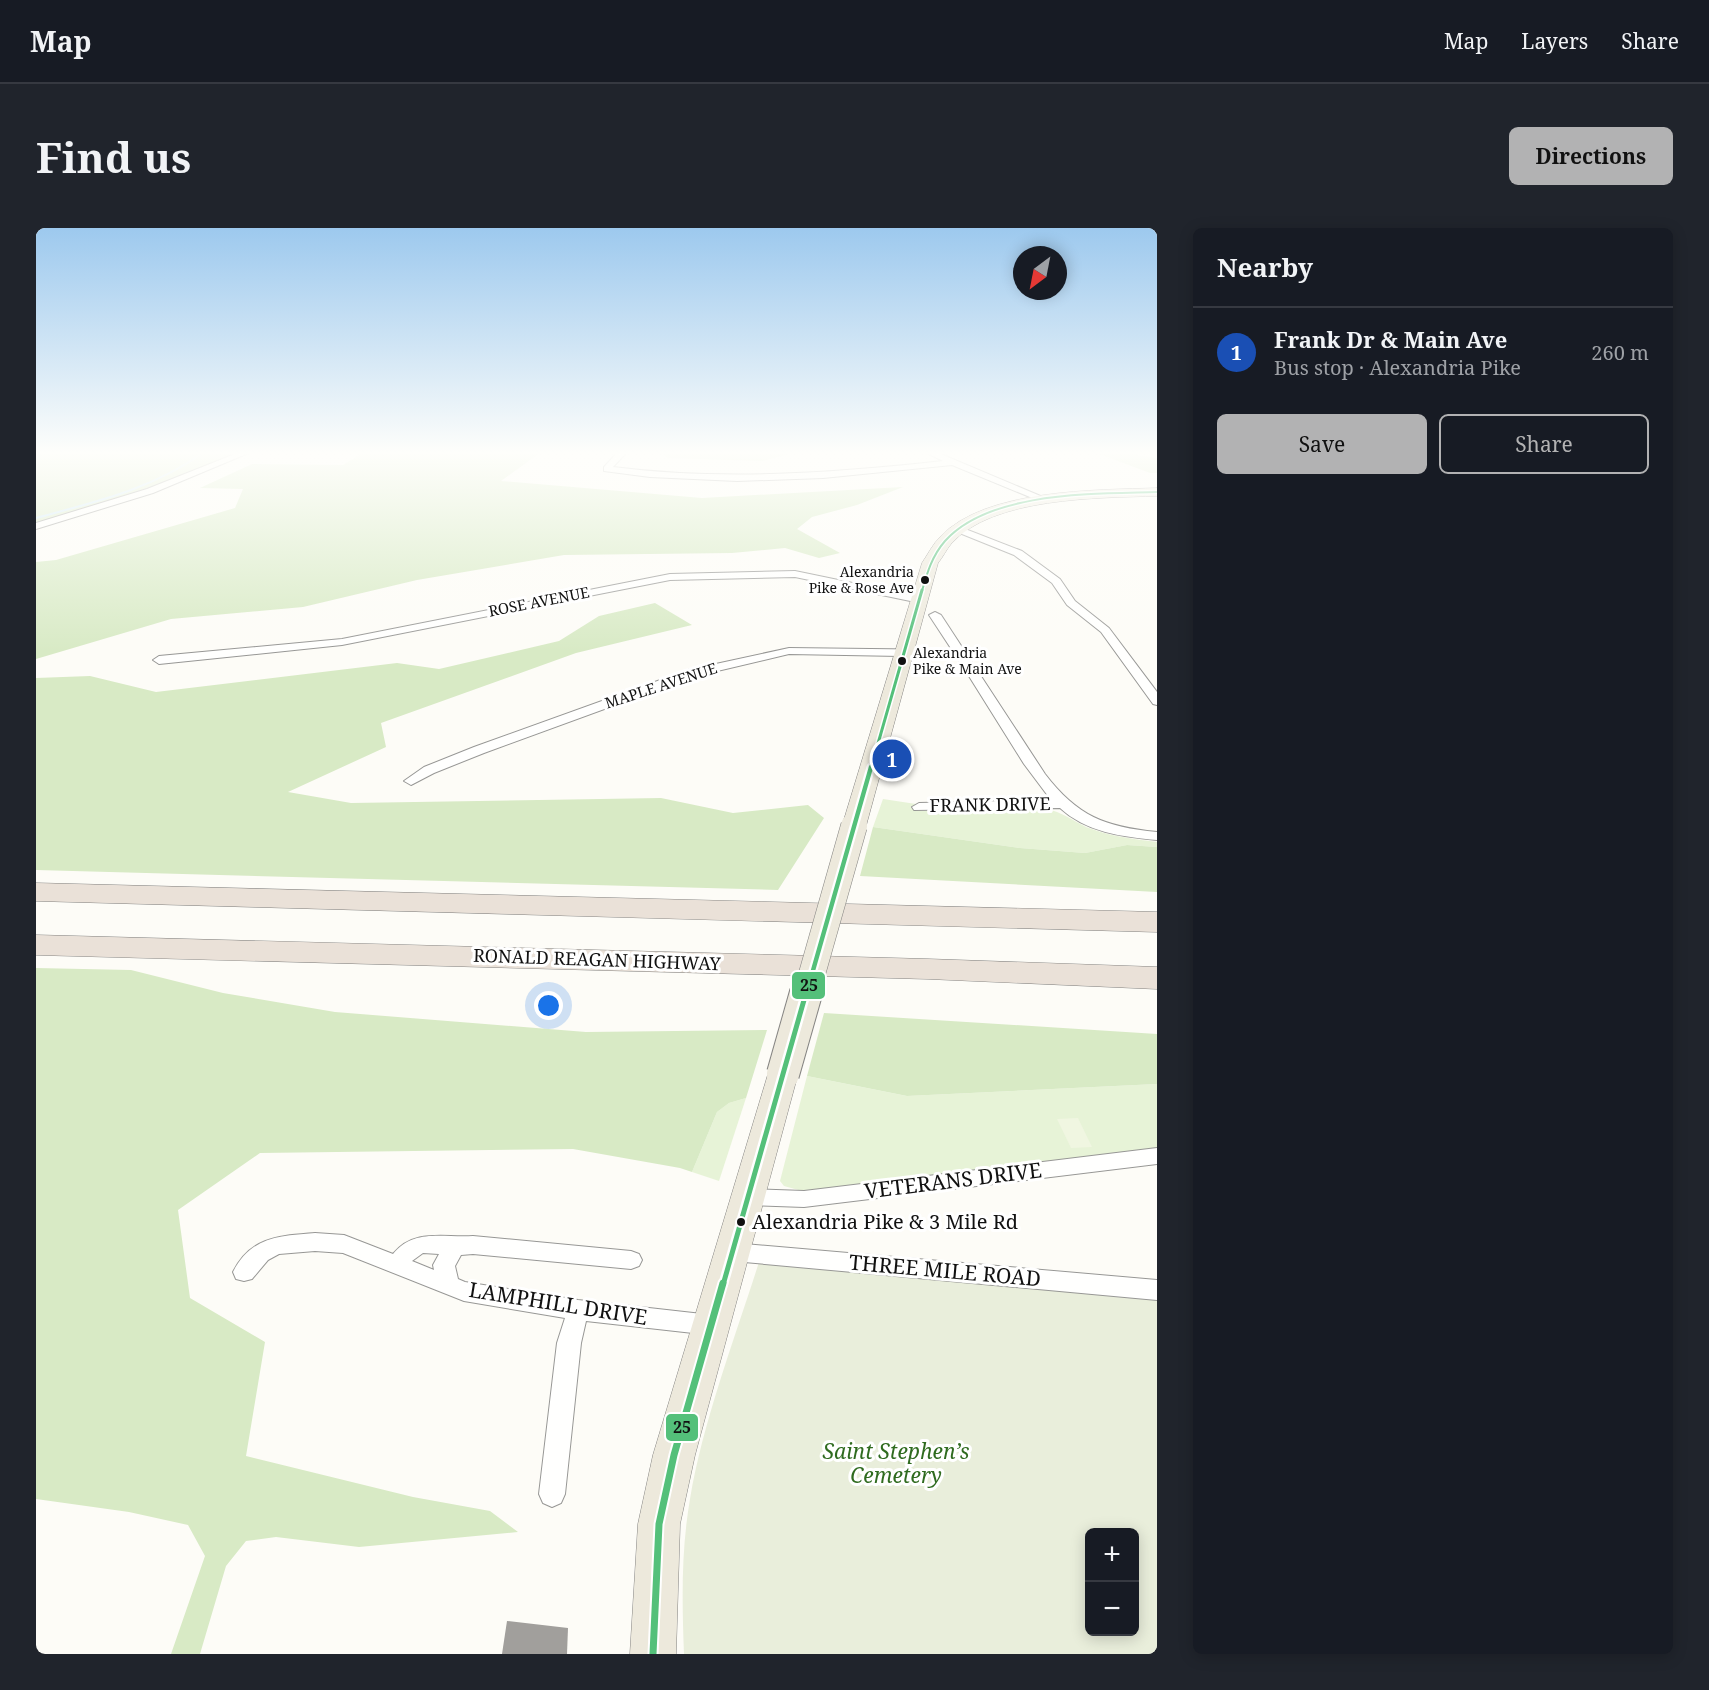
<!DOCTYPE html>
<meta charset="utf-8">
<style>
body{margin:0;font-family:"Noto Serif",serif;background:#20242c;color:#f1f3f6}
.controls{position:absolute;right:18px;bottom:18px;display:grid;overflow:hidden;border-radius:9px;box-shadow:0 3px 15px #0003}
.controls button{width:54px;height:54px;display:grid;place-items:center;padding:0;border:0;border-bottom:2px solid #363941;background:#171b24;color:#f1f3f6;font:30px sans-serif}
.compass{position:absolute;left:977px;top:18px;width:54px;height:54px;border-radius:50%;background:#171b24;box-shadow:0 3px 15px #0003;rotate:212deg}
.you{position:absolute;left:513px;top:778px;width:21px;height:21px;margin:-15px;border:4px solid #fff;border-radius:50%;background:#1a73e8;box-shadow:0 0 0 9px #1a73e833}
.badge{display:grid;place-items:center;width:39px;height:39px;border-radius:50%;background:#b2b2b3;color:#fff;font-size:20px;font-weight:700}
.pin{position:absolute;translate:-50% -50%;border:3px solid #fff;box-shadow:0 2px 6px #0006}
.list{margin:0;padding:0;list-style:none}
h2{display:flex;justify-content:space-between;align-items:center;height:78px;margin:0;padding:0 24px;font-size:26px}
h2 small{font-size:20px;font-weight:400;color:#9ea1a6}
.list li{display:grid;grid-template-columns:39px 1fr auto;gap:18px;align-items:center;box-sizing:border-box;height:90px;padding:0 24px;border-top:2px solid #363941}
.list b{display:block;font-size:22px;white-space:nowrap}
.list p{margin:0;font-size:20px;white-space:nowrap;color:#9ea1a6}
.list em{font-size:20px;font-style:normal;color:#9ea1a6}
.actions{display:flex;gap:12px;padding:18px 24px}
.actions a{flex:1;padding:14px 0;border:2px solid #b2b2b3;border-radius:9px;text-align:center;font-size:21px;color:#b2b2b3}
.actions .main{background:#b2b2b3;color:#111}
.map{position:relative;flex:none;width:1121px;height:1426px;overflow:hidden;border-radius:9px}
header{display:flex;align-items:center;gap:36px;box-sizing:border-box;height:84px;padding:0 30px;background:#171b24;border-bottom:2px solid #363941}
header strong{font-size:28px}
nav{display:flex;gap:33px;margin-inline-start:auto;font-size:21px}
.intro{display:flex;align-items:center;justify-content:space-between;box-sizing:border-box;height:144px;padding:0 36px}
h1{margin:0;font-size:42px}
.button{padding:15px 27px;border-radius:9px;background:#b2b2b3;color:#111;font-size:21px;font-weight:700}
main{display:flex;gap:36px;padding:0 36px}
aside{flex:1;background:#171b24;border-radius:9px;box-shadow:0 3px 15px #0003}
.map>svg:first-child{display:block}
.green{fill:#e7f3d7}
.forest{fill:#d8eac5}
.cemetery{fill:#e9eedb;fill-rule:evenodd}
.pitch{fill:#f0f6e1}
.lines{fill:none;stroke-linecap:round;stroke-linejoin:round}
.stream{stroke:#cde8f7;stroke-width:2}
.building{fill:#a19f9c}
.minor-casing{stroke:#979795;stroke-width:2}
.primary-casing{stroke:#858482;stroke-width:1}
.motorway-casing{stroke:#858482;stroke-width:1}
.minor{fill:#fffffe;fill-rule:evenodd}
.primary{fill:#ede9dc;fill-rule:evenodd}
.motorway{fill:#eae1d8;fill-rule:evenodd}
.primary-bridge-far1-casing{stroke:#858482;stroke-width:27;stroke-linecap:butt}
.primary-bridge-casing{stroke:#858482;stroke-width:34;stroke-linecap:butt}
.primary-bridge-far1{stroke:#ede9dc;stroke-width:26}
.primary-bridge{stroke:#ede9dc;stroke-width:32}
.bus-1-far4-casing{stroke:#fff;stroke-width:4.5}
.bus-1-far3-casing{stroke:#fff;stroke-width:6}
.bus-1-far2-casing{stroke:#fff;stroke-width:9}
.bus-1-far1-casing{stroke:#fff;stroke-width:10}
.bus-1-casing{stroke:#fff;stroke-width:11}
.bus-1-far4{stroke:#54c07a;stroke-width:2}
.bus-1-far3{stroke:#54c07a;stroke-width:3}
.bus-1-far2{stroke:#54c07a;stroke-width:4.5}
.bus-1-far1{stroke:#54c07a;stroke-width:5}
.bus-1{stroke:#54c07a;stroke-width:7}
.bus-dot{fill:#111;stroke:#fff;stroke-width:2}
.labels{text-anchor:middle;stroke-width:6;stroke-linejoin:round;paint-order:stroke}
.far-bus-label{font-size:14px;fill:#111;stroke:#fff;text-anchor:end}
.far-street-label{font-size:15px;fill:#111;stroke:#fff}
.street-label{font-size:18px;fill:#111;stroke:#fff}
.near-bus-label{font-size:20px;fill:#111;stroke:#fff;text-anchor:start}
.near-street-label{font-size:21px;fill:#111;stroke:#fff}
.near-park-label{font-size:21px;font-style:italic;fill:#2f6b1f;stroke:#fff}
.line-badge{stroke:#fff;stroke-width:2}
.pale-badge-label{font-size:16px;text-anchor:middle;font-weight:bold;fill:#111}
</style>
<header>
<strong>Map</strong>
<nav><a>Map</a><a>Layers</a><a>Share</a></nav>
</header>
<div class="intro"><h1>Find us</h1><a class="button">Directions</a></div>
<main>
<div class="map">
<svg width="1121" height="1426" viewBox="0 0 1121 1426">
<rect width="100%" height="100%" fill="#fdfcf7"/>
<g class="green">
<path d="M847,571L880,576L885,583L1010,581C1026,584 1036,592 1050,599C1073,608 1096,611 1121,614V619L1091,617L1049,625L984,620L837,599Z"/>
<polygon points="771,848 871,868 1121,856 1121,923 766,963 748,958 744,953"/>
<polygon points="710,870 683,953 656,944 681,884 693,875"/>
</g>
<g class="forest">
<polygon points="0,224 211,224 136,255 0,298"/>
<polygon points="328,224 505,224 465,253 666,270 867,259 821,277 776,289 761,301 804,325 783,330 749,320 696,325 528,327 381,352 267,379 135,391 0,431 0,334 20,332 199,280 207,261 164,260 216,236 307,237"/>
<polygon points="625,224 761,224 726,233 632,230"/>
<polygon points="1058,224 1098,224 1101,227 1121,230 1121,245 1114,245"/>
<polygon points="619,375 656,397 540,425 345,495 350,519 252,564 315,575 625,570 697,585 772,577 788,590 742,662 0,642 0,450 54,448 120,464 361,435 403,441 523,413 563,388"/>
<polygon points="837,599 984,620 1049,625 1091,617 1121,619 1121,664 824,648"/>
<polygon points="0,740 95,742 187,765 299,784 550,804 731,802 710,870 693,875 681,884 656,944 644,940 537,921 224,925 142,982 154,1070 229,1114 210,1228 377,1269 454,1283 482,1304 323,1319 240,1309 210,1313 190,1338 164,1426 135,1426 169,1328 152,1297 93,1284 0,1271"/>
<polygon points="788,785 1121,806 1121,856 871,868 771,848"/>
</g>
<path class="cemetery" d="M723,1034L1121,1068V1426H648C646,1374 645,1323 654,1271C667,1193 699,1110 723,1034ZM1054,1304H1098V1404H1054Z"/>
<polygon class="pitch" points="1042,890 1056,919 1035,920 1021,891"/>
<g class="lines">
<path class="stream" d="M0,290C59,274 117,261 168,224"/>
</g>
<polygon class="building" points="471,1393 532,1400 531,1426 466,1426"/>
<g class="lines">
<defs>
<g id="minor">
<polygon points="204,224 215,224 117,265 0,301 0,295 111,261"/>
<path d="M582,224H591L577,239C688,253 797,245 907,233L889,224H900L1014,272L1006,274L916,237L787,250L701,253L614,249L568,243V239Z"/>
<polygon points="924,299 986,323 1024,351 1039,373 1073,400 1121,464 1121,477 1117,476 1065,404 1031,377 1016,355 978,327 921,304 921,300"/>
<polygon points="759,343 884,369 889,372 884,375 759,349 634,352 306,417 123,436 117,432 123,428 306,411 634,346"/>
<path d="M899,384L905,387L1009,546C1041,588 1069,599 1121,604V612C1086,609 1050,604 1024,580L878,582L876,579L883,575L1015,572L988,536L921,429L753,426L656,449L448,525L398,545L375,557L368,553L388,539L438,519L652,442L753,420L916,422L893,387Z"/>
<polygon points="1121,920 1121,936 768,979 712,977 705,975 702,969 705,963 712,961 768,963"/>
<path d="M279,1005L308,1007L357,1026C378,1000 407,1010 437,1008L595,1023L603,1026L606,1032L603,1038L595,1041L437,1026L425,1027L419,1038L422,1051L429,1054L542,1072L675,1087L683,1090L686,1097L683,1104L675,1107L550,1093L545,1115L529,1266L525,1275L516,1279L507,1275L503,1266L521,1115L529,1090L428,1073L307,1025L279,1023L243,1026L232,1032L216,1051L208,1053L200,1051L197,1044C215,1008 244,1008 279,1005ZM387,1025L403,1026L397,1037L398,1042L376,1033Z"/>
<polygon points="697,1015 1121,1052 1121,1072 697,1033 689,1030 686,1024 689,1018"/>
</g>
<g id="primary">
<path d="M1121,260V268C1063,270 956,269 915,316C910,322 907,329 902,335L830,598L826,603L818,605L810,603L806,598L886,335C892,326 897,316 904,309C949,261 1060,262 1121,260Z"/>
<polygon points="747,835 758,838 762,846 659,1227 644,1296 640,1426 594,1426 602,1296 617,1227 732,846 736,838"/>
</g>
<g id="motorway">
<polygon points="0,655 1121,684 1121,704 0,673"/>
<polygon points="0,707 892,731 1121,739 1121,761 892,751 0,727"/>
</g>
</defs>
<use href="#minor" class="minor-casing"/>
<use href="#primary" class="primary-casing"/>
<use href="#motorway" class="motorway-casing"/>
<use href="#minor" class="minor"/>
<use href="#primary" class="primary"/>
<use href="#motorway" class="motorway"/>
<defs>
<polyline id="primary-bridge-far1" points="770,767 818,598"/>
<polyline id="primary-bridge" points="747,846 770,765"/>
</defs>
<use href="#primary-bridge-far1" class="primary-bridge-far1-casing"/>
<use href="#primary-bridge" class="primary-bridge-casing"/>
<use href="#primary-bridge-far1" class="primary-bridge-far1"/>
<use href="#primary-bridge" class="primary-bridge"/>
<defs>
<path id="bus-1-far4" d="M886,363C891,345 896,328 909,313C954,263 1058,266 1121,264"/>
<polyline id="bus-1-far3" points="835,540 886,362"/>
<polyline id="bus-1-far2" points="770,767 835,539"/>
<polyline id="bus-1-far1" points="687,1057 770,765"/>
<polyline id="bus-1" points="617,1426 623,1296 638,1227 687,1055"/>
</defs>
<use href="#bus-1-far4" class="bus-1-far4-casing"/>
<use href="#bus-1-far3" class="bus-1-far3-casing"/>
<use href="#bus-1-far2" class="bus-1-far2-casing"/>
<use href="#bus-1-far1" class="bus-1-far1-casing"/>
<use href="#bus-1" class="bus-1-casing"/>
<use href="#bus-1-far4" class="bus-1-far4"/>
<use href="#bus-1-far3" class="bus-1-far3"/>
<use href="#bus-1-far2" class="bus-1-far2"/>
<use href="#bus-1-far1" class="bus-1-far1"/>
<use href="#bus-1" class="bus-1"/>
</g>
<linearGradient id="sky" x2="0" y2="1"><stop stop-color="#9dc9ee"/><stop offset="0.53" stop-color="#fefefb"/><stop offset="1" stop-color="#fefefb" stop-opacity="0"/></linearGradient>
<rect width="1121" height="424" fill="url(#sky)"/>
<g class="bus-dot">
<circle cx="889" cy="352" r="5"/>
<circle cx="866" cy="433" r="5"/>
<circle cx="705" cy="994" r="5"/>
</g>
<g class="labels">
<g class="far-bus-label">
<text x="878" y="349">Alexandria<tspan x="878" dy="16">Pike &amp; Rose Ave</tspan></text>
<text x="877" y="430" text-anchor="start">Alexandria<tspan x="877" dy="16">Pike &amp; Main Ave</tspan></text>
</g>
<g class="far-street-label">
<text transform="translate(503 374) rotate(-11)" y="5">ROSE AVENUE</text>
<text transform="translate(625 458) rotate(-18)" y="5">MAPLE AVENUE</text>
</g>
<g class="street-label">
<text transform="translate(954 577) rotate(-1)" y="6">FRANK DRIVE</text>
<text transform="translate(561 732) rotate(2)" y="6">RONALD REAGAN HIGHWAY</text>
</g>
<g class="near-bus-label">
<text x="716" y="1001">Alexandria Pike &amp; 3 Mile Rd</text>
</g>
<g class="near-street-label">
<text transform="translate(917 953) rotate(-7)" y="7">VETERANS DRIVE</text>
<text transform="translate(909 1043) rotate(5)" y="7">THREE MILE ROAD</text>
<text transform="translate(522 1076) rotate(9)" y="7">LAMPHILL DRIVE</text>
</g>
<g class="near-park-label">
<text x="860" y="1231">Saint Stephen’s<tspan x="860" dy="24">Cemetery</tspan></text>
</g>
</g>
<g class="line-badge">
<rect x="755" y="743" width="35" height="29" rx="6" fill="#54c07a"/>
<rect x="629" y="1185" width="34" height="29" rx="6" fill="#54c07a"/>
</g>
<g class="pale-badge-label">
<text x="773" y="763">25</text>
<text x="646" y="1205">25</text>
</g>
</svg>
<div class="controls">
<button>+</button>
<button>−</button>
</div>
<svg class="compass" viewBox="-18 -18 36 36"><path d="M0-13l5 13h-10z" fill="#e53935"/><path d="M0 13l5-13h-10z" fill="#9ea1a6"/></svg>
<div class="you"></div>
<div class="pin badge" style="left:856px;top:531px;background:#1a4fb4">1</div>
</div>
<aside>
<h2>Nearby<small></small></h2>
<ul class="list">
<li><span class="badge" style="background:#1a4fb4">1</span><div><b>Frank Dr &amp; Main Ave</b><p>Bus stop · Alexandria Pike</p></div><em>260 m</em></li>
</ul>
<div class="actions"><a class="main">Save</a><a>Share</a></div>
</aside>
</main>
